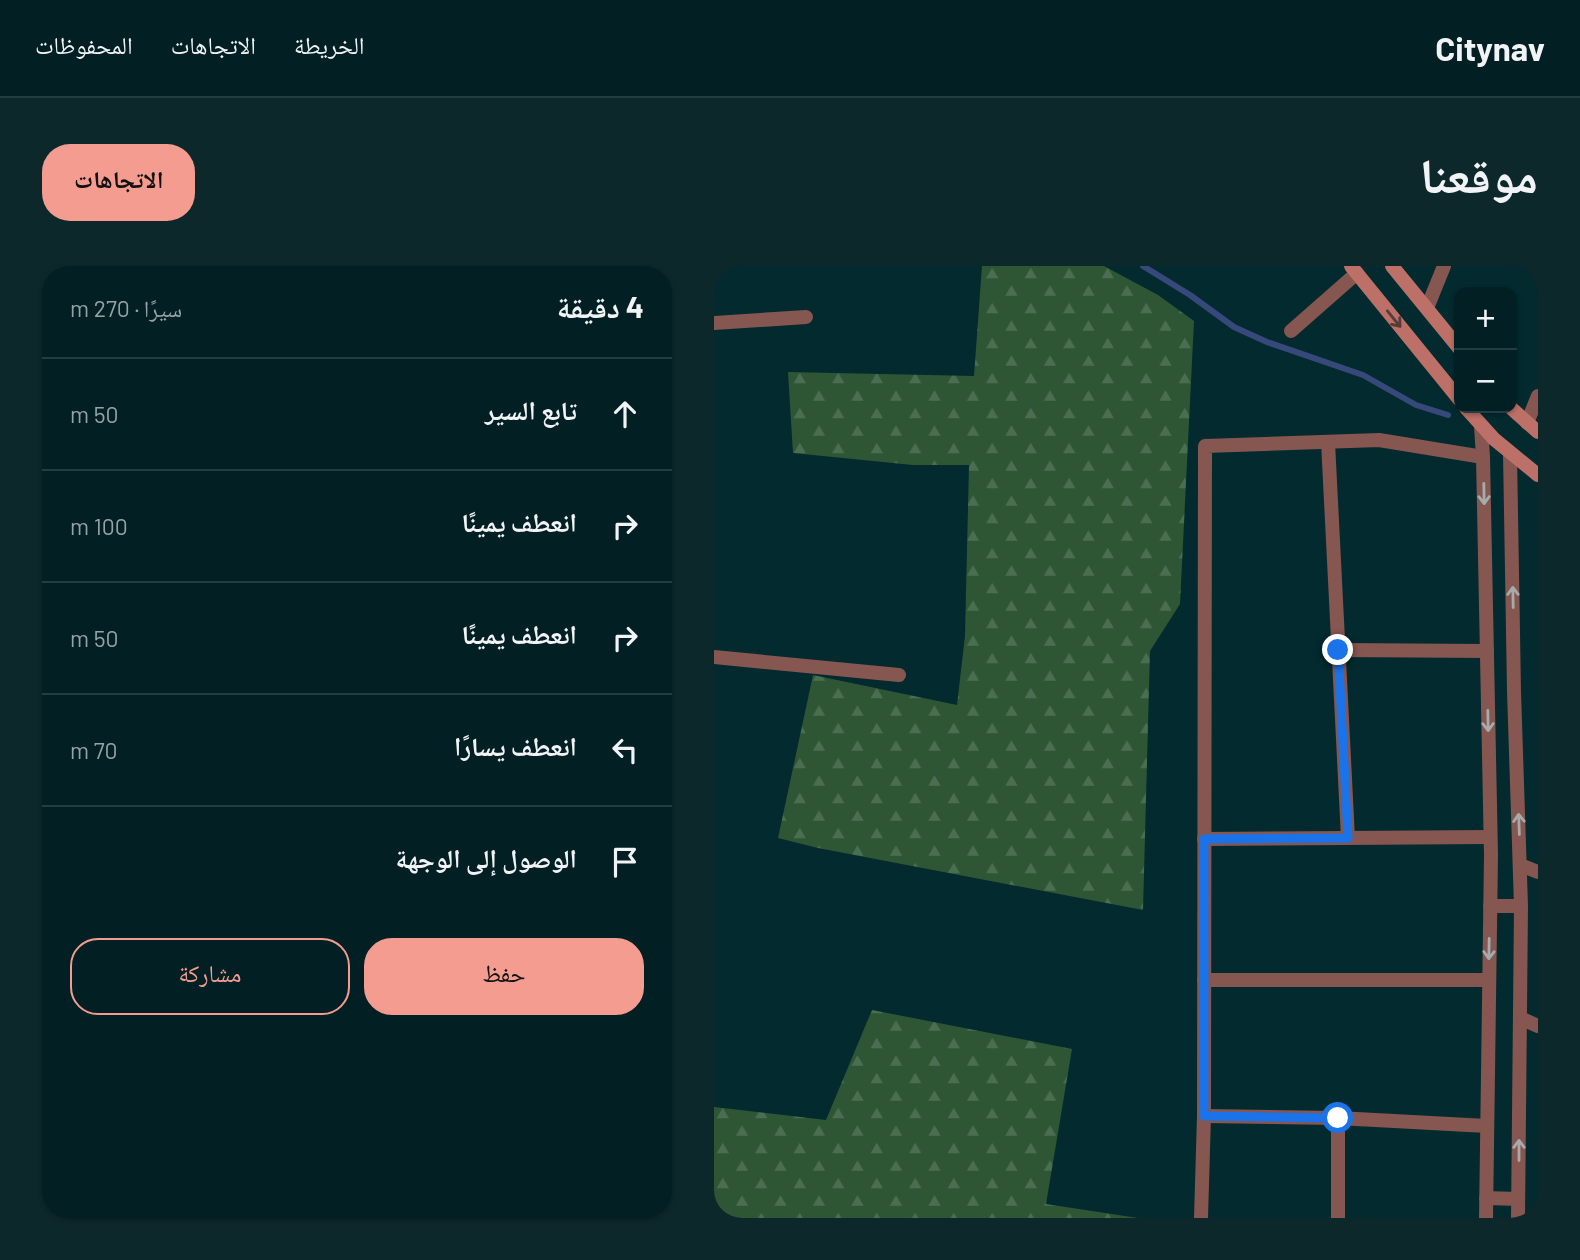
<!DOCTYPE html>
<html lang="ar">
<meta charset="utf-8">
<style>
body{margin:0;font-family:Barlow,"Noto Naskh Arabic",sans-serif;background:#0c282b;color:#f1f3f6;direction:rtl}
.controls{position:absolute;right:21px;top:21px;display:grid;overflow:hidden;border-radius:14px;box-shadow:0 2px 5px #0004}
.controls button{width:63px;height:63px;display:grid;place-items:center;padding:0;border:0;border-bottom:2px solid #233e41;background:#022023;color:#f1f3f6;font:35px sans-serif}
.stop{position:absolute;width:21px;height:21px;margin:-16px;border:5px solid #1a73e8;border-radius:50%;background:#fff}
.stop.end{background:#1a73e8;border-color:#fff;box-shadow:0 2px 7px #0008}
.list{margin:0;padding:0;list-style:none}
h2{display:flex;justify-content:space-between;align-items:center;height:91px;margin:0;padding:0 28px;font-size:30px}
h2 small{font-size:23px;font-weight:400;color:#96a3a6}
.list li{display:grid;grid-template-columns:46px 1fr auto;gap:21px;align-items:center;box-sizing:border-box;height:112px;padding:0 28px;border-top:2px solid #233e41}
.list b{display:block;font-size:26px;white-space:nowrap}
.list em{font-size:23px;font-style:normal;color:#96a3a6}
.actions{display:flex;gap:14px;padding:21px 28px}
.actions a{flex:1;padding:16px 0;border:2px solid #f59c91;border-radius:28px;text-align:center;font-size:24px;color:#f59c91}
.actions .main{background:#f59c91;color:#111}
.icon{flex:none;width:38px;height:38px;fill:none;stroke:currentColor;stroke-width:2;stroke-linecap:round;stroke-linejoin:round}
.map{position:relative;flex:none;width:824px;height:952px;overflow:hidden;direction:ltr;border-radius:28px}
header{display:flex;align-items:center;gap:42px;box-sizing:border-box;height:98px;padding:0 35px;background:#022023;border-bottom:2px solid #233e41}
header strong{font-size:33px}
nav{display:flex;gap:38px;margin-inline-start:auto;font-size:24px}
.intro{display:flex;align-items:center;justify-content:space-between;box-sizing:border-box;height:168px;padding:0 42px}
h1{margin:0;font-size:49px}
.button{padding:18px 32px;border-radius:28px;background:#f59c91;color:#111;font-size:24px;font-weight:700}
main{display:flex;gap:42px;padding:0 42px}
aside{flex:1;background:#022023;border-radius:28px;box-shadow:0 2px 5px #0004}
.map>svg:first-child{display:block}
.forest{fill:url(#forest-firs)}
.lines{fill:none;stroke-linecap:round;stroke-linejoin:round}
.stream{stroke:#37497a;stroke-width:6}
.minor{stroke:#865650;stroke-width:14}
.tertiary{stroke:#865650;stroke-width:14}
.secondary{stroke:#bd7067;stroke-width:14}
.oneway{stroke:#553c39}
.oneway2{stroke:#a6abac}
.route{stroke:#1a73e8;stroke-width:9}
</style>
<header>
<strong>Citynav</strong>
<nav><a>الخريطة</a><a>الاتجاهات</a><a>المحفوظات</a></nav>
</header>
<div class="intro"><h1>موقعنا</h1><a class="button">الاتجاهات</a></div>
<main>
<div class="map">
<svg width="824" height="952" viewBox="0 0 824 952">
<defs>
<pattern id="forest-firs" width="22" height="20" patternUnits="userSpaceOnUse" patternTransform="scale(1.75)"><rect width="22" height="20" fill="#2e5634"/><path d="M5 1l3.5 6h-7zM16 11l3.5 6h-7z" fill="#4a6e51"/></pattern>
</defs>
<rect width="100%" height="100%" fill="#022a2f"/>
<g class="forest">
<polygon points="268,0 390,0 444,29 480,55 466,338 436,385 429,644 104,582 64,572 99,409 243,439 251,370 255,199 199,199 79,187 74,106 260,110"/>
<polygon points="158,744 358,783 332,938 424,952 0,952 0,841 112,854"/>
</g>
<g class="lines">
<polyline class="stream" points="429,0 476,29 520,61 553,76 649,109 702,139 734,149"/>
<g class="minor">
<polyline points="713,42 730,0"/>
<polyline points="0,57 92,51"/>
<polyline points="577,65 643,7"/>
<polyline points="813,157 824,130"/>
<polyline points="614,176 634,572"/>
<polyline points="624,384 773,385"/>
<polyline points="0,391 185,409"/>
<polyline points="490,573 776,571"/>
<polyline points="806,599 824,606"/>
<polyline points="490,714 775,714"/>
<polyline points="806,752 824,760"/>
<polyline points="490,850 624,852 773,860"/>
<polyline points="487,952 490,850 491,180 665,174 769,191"/>
<polyline points="624,952 624,852"/>
</g>
<g class="tertiary">
<polyline points="767,160 769,191 777,589 772,952"/>
<polyline points="796,187 800,425 807,640 804,952"/>
<polyline points="776,640 807,640"/>
<polyline points="772,932 804,933"/>
</g>
<g class="secondary">
<polyline points="637,0 745,133"/>
<polyline points="678,0 745,82"/>
<polyline points="752,142 780,173 824,209"/>
<polyline points="797,142 824,166"/>
</g>
</g>
<defs><path id="oneway-shaft" d="M-6 0H5M1.5-3L5.5 0L1.5 3" fill="none" stroke-width="1.6" stroke-linecap="round" stroke-linejoin="round" transform="scale(1.75)"/></defs>
<use class="oneway" href="#oneway-shaft" transform="translate(680 53) rotate(51)"/>
<g class="oneway2">
<use href="#oneway-shaft" transform="translate(770 228) rotate(89)"/>
<use href="#oneway-shaft" transform="translate(799 331) rotate(-91)"/>
<use href="#oneway-shaft" transform="translate(774 455) rotate(89)"/>
<use href="#oneway-shaft" transform="translate(805 558) rotate(-92)"/>
<use href="#oneway-shaft" transform="translate(775 683) rotate(91)"/>
<use href="#oneway-shaft" transform="translate(805 884) rotate(-90)"/>
</g>
<g class="lines">
<polyline class="route" points="624,384 634,572 490,573 490,850 624,852"/>
</g>
</svg>
<div class="controls">
<button>+</button>
<button>−</button>
</div>
<div class="stop" style="left:624px;top:852px"></div>
<div class="stop end" style="left:624px;top:384px"></div>
</div>
<aside>
<h2>4 دقيقة<small>سيرًا · 270 m</small></h2>
<ul class="list">
<li><svg class="icon" aria-label="ahead" viewBox="0 0 24 24"><path d="M12 20V5M6 11l6-6 6 6"/></svg><div><b>تابع السير</b></div><em>50 m</em></li>
<li><svg class="icon" aria-label="right" viewBox="0 0 24 24"><path d="M7 20v-9h11M14 6l5 5-5 5"/></svg><div><b>انعطف يمينًا</b></div><em>100 m</em></li>
<li><svg class="icon" aria-label="right" viewBox="0 0 24 24"><path d="M7 20v-9h11M14 6l5 5-5 5"/></svg><div><b>انعطف يمينًا</b></div><em>50 m</em></li>
<li><svg class="icon" aria-label="left" viewBox="0 0 24 24"><path d="M17 20v-9H6M10 6l-5 5 5 5"/></svg><div><b>انعطف يسارًا</b></div><em>70 m</em></li>
<li><svg class="icon" aria-label="arrive" viewBox="0 0 24 24"><path d="M6 21V4h12l-3 4 3 4H6"/></svg><div><b>الوصول إلى الوجهة</b></div></li>
</ul>
<div class="actions"><a class="main">حفظ</a><a>مشاركة</a></div>
</aside>
</main>
